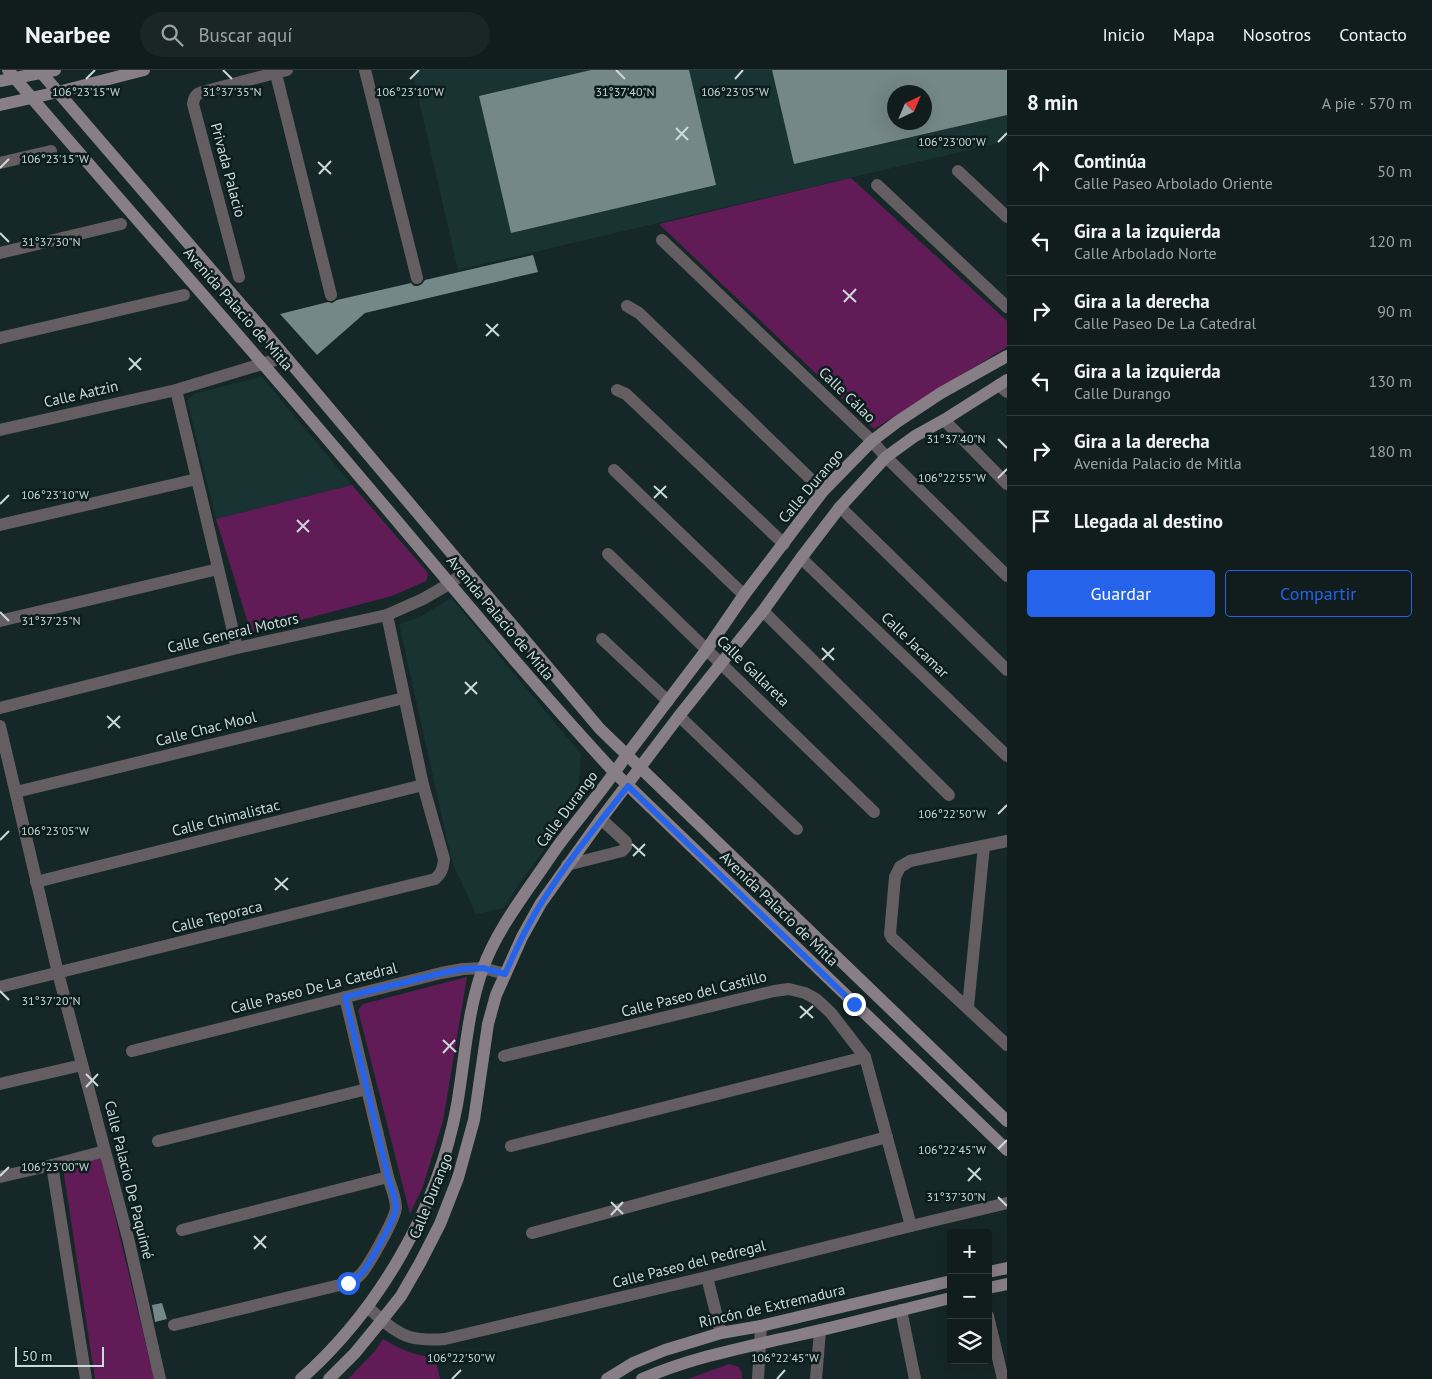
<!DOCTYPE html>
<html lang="es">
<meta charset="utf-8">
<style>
body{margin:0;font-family:"PT Sans",sans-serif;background:#192625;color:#f1f3f6}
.controls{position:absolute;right:15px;bottom:15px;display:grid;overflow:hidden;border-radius:5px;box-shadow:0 5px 20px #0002}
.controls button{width:45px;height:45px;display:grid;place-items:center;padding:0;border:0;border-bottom:1px solid #303b3b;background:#101d1c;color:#f1f3f6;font:25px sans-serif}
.compass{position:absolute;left:887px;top:15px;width:45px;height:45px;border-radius:50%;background:#101d1c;box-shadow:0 5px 20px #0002;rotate:44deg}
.scale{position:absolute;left:15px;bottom:12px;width:89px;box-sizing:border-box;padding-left:5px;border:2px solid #cdd8d8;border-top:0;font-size:14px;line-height:18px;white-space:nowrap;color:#cdd8d8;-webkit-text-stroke:4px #0c1d1d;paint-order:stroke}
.stop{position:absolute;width:15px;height:15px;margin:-11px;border:4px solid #2563eb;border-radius:50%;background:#fff}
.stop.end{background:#2563eb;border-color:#fff;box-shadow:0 1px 5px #0008}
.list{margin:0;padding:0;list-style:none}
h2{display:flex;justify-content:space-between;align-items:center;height:65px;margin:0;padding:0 20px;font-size:21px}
h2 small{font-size:16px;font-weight:400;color:#9ca2a3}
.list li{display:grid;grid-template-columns:32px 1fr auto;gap:15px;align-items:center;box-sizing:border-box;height:70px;padding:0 20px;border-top:1px solid #303b3b}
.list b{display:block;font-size:19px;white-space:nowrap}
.list p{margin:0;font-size:16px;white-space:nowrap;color:#9ca2a3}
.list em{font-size:16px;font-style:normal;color:#9ca2a3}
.actions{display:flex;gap:10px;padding:15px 20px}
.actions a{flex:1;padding:11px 0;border:1px solid #2563eb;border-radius:5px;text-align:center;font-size:18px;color:#2563eb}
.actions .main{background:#2563eb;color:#fff}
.icon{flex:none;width:28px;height:28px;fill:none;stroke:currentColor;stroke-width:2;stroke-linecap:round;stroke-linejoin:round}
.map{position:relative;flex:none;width:1007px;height:1309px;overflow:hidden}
header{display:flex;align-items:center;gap:30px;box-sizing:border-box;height:70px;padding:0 25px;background:#101d1c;border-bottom:1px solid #303b3b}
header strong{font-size:24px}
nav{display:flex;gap:28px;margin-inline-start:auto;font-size:18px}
.search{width:350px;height:45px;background:#192625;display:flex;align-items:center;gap:12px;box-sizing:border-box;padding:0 18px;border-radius:28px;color:#9ca2a3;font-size:19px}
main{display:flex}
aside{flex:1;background:#101d1c}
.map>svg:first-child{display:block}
.built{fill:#193333;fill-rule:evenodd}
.green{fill:#611c58}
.building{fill:#748887;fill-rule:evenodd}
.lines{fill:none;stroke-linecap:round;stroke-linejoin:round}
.street{stroke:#645e62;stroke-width:12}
.secondary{stroke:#887f86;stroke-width:12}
.route{stroke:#2563eb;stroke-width:6}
.ticks{fill:none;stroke:#cdd8d8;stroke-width:2}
.labels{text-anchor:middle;stroke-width:5;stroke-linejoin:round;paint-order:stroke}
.street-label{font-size:15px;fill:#cdd8d8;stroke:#0c1d1d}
.ticks-label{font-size:12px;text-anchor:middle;fill:#cdd8d8;stroke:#0c1d1d;stroke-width:5;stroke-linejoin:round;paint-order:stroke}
</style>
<header>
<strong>Nearbee</strong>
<div class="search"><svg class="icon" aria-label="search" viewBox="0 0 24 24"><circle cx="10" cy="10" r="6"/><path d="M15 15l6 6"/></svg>Buscar aquí</div>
<nav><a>Inicio</a><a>Mapa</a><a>Nosotros</a><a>Contacto</a></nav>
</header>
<main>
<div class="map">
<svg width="1007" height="1309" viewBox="0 0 1007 1309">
<rect width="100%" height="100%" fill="#152726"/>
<g class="built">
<path d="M412,0H1007V71L458,200ZM894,22H924V52H894Z"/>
<polygon points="262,307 352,415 216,449 187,330 195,323"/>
<polygon points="451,528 581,684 577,736 519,814 504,838 476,844 452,792 399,554 420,547"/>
</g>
<g class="green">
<polygon points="851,108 1007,251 1007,277 874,359 659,154"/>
<polygon points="352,415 428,503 426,511 392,526 251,563 216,449"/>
<polygon points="467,907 443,1051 423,1116 410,1144 358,940 363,934"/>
<polygon points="101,1088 154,1309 95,1309 63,1098"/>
<path d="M383,1269C400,1279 414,1286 435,1287L440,1309H348L375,1281Z"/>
<polygon points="729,1294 739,1297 742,1303 742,1309 688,1309"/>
</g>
<g class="building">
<polygon points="591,0 689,0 716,115 511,163 479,26"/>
<path d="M772,0H1007V45L794,94ZM894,22H924V52H894Z"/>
<polygon points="533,185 538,202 365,243 317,285 280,244 328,232 332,233 337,230 411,213 414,216 418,216 422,214 425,210"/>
<polygon points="162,1233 167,1249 155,1252 152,1235"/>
</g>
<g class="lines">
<g class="street">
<polyline points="275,0 331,225"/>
<polyline points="365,0 417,208"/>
<polyline points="0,93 51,81"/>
<polyline points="958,101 1007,147"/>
<polyline points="877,115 1007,237"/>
<polyline points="662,170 872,371 886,387 1007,506"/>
<polyline points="0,183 121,154"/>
<path d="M239,207L193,34C194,27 196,24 202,22L287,0"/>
<polyline points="627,236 639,243 823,421"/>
<polyline points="0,268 184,225"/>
<polyline points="999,315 1007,322"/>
<polyline points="176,320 237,578"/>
<polyline points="617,320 626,324 784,474"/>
<polyline points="944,350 1007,414"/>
<polyline points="0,360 176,320 285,287"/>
<polyline points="614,400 744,525"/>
<polyline points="840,437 1007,600"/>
<polyline points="0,455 197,409"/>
<polyline points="608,484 874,742"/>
<polyline points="801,488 1007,686"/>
<polyline points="763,541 949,725"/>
<polyline points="0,551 218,499"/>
<polyline points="602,569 668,631"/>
<polyline points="0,638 237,578 387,545 423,529 449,514 466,501"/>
<polyline points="679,646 797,759"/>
<polyline points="0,656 58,903 129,1172 160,1309"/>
<polyline points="16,722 404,628"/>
<polyline points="1007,771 910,791 900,797 895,807 890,864 892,868 1007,975"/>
<polyline points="567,795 622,781 626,777 626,772 601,749"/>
<polyline points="36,812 423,715"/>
<path d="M0,917L435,809C442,803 443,798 444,789L423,715L387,545"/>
<polyline points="968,937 984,776"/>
<polyline points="132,981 441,903 463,899 483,898 505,904"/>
<polyline points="504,986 774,921 789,919 805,923 816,929 831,943 865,987 911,1156"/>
<polyline points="0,1014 82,995"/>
<polyline points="158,1071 367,1019"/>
<polyline points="511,1076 865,987"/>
<polyline points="52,1095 86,1309"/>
<polyline points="0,1107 52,1095 105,1081"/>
<polyline points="182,1160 388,1107"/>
<polyline points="532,1163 887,1067"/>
<polyline points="707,1207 721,1263"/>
<path d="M368,1237C378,1247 396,1263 410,1267C421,1270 433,1270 445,1269L707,1207L911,1156L1007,1133"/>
<polyline points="901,1240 915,1309"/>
<polyline points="988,1246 1003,1309"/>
<path d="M174,1255L348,1213C353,1211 357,1208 361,1204C369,1195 395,1149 396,1138C396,1128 391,1117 388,1107L345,927"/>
<polyline points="758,1309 761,1256"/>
<polyline points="816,1309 820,1261"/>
</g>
<g class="secondary">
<path d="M8,0C122,134 240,265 353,399C440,501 524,605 615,703L1007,1080"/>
<polyline points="39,0 263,260 600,659 1007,1051"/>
<polyline points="0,11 55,0"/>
<polyline points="0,35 58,22 144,0"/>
<polyline points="988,1202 1007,1198"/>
<polyline points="988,1218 1007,1214"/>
<path d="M301,1309C379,1240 438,1138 457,1035C465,989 467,942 483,898C494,868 512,842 530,816C540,802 550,787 560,773C582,744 606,716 626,686L707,579L744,525L823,421L872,371L897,352L941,323L1007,286"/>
<polyline points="329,1309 355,1283 382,1250 401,1226 420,1193 440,1154 458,1108 474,1050 488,954 496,925 522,867 541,833 601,749 679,646 763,541 801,488 840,437 886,387 915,366 944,350 1007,310"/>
<polyline points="607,1309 633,1293 665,1280 721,1263 761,1256 951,1211"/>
<path d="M642,1309C692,1287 746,1277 799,1265C850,1254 900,1240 951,1228"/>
</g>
</g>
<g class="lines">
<path class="route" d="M348,1213C353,1211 357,1208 361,1204C369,1195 395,1149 396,1138C396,1128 391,1117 388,1107L345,927L442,903L463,899L483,898L505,904C516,879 527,855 542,832C567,792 598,754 628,716L854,934"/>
</g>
<path class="ticks" d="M223,0L232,9M616,0L625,9M86,9L95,0M410,9L419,0M735,9L743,0M676,58L688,70M676,70L688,57M998,72L1007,63M318,92L331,104M0,98L9,89M319,104L331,91M0,163L9,172M843,220L856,232M844,232L856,219M486,254L499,266M486,266L498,254M129,288L141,300M129,300L141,288M998,369L1007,378M998,408L1007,399M654,416L667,428M654,428L666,416M0,434L9,425M297,450L309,462M297,462L309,450M0,542L9,551M822,578L834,590M822,590L834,578M465,612L477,624M465,624L477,612M107,646L120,658M108,658L120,646M998,744L1007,735M0,770L9,761M632,774L645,786M633,786L645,774M275,808L288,820M275,820L288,808M0,921L9,930M800,936L813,948M800,948L813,936M443,970L456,982M443,983L455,970M86,1004L98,1016M86,1017L98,1004M998,1079L1007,1070M968,1098L981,1110M0,1106L9,1097M968,1111L980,1098M998,1127L1007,1136M611,1132L623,1144M611,1145L623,1132M254,1166L266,1178M254,1179L266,1166M452,1309L461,1300M777,1309L785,1300"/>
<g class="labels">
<g class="street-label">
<text transform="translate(228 100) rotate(75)" y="5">Privada Palacio</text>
<text transform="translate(238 239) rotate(49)" y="5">Avenida Palacio de Mitla</text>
<text transform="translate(81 324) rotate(-13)" y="5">Calle Aatzin</text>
<text transform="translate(847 325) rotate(44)" y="5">Calle Cálao</text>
<text transform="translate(811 416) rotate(-50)" y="5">Calle Durango</text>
<text transform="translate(500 548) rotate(50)" y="5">Avenida Palacio de Mitla</text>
<text transform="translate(233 563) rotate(-13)" y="5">Calle General Motors</text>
<text transform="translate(915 575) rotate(44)" y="5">Calle Jacamar</text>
<text transform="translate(753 601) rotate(44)" y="5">Calle Gallareta</text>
<text transform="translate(206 659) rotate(-14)" y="5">Calle Chac Mool</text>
<text transform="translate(567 739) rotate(-53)" y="5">Calle Durango</text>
<text transform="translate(226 748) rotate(-14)" y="5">Calle Chimalistac</text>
<text transform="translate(779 839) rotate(44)" y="5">Avenida Palacio de Mitla</text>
<text transform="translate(217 847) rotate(-14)" y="5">Calle Teporaca</text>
<text transform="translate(314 918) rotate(-14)" y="5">Calle Paseo De La Catedral</text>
<text transform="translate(694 924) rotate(-14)" y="5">Calle Paseo del Castillo</text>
<text transform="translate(129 1110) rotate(76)" y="5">Calle Palacio De Paquimé</text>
<text transform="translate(431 1126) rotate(-68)" y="5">Calle Durango</text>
<text transform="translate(689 1194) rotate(-14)" y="5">Calle Paseo del Pedregal</text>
<text transform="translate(772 1236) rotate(-13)" y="5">Rincón de Extremadura</text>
</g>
</g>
<g class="ticks-label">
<text x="625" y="26">31°37'40"N</text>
<text x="232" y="26">31°37'35"N</text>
<text x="86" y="26">106°23'15"W</text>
<text x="410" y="26">106°23'10"W</text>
<text x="735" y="26">106°23'05"W</text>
<text x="952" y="76">106°23'00"W</text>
<text x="55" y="93">106°23'15"W</text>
<text x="51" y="176">31°37'30"N</text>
<text x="956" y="373">31°37'40"N</text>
<text x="952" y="412">106°22'55"W</text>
<text x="55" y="429">106°23'10"W</text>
<text x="51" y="555">31°37'25"N</text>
<text x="952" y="748">106°22'50"W</text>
<text x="55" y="765">106°23'05"W</text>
<text x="51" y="935">31°37'20"N</text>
<text x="952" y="1084">106°22'45"W</text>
<text x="55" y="1101">106°23'00"W</text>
<text x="956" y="1131">31°37'30"N</text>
<text x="461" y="1292">106°22'50"W</text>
<text x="785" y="1292">106°22'45"W</text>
</g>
</svg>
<div class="controls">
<button>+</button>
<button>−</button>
<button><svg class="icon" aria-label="layers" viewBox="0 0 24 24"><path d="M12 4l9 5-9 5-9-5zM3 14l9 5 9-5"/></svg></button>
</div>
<svg class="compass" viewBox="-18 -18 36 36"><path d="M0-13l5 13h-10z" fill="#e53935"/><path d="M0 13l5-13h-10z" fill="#9ca2a3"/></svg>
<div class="scale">50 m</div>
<div class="stop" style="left:348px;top:1213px"></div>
<div class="stop end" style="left:854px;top:934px"></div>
</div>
<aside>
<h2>8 min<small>A pie · 570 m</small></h2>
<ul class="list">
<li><svg class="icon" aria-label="ahead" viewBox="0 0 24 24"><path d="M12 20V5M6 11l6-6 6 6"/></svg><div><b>Continúa</b><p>Calle Paseo Arbolado Oriente</p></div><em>50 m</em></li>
<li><svg class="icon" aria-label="left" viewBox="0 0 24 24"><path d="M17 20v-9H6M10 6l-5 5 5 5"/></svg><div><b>Gira a la izquierda</b><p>Calle Arbolado Norte</p></div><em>120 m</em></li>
<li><svg class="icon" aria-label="right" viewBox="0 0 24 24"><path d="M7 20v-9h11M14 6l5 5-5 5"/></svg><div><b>Gira a la derecha</b><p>Calle Paseo De La Catedral</p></div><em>90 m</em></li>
<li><svg class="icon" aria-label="left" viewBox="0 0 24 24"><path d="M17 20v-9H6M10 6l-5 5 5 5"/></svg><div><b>Gira a la izquierda</b><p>Calle Durango</p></div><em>130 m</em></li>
<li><svg class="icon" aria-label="right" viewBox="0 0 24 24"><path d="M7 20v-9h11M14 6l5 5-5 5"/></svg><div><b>Gira a la derecha</b><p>Avenida Palacio de Mitla</p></div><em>180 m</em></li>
<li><svg class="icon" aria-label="arrive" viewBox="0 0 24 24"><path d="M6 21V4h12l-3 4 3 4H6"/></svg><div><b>Llegada al destino</b></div></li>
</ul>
<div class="actions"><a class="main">Guardar</a><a>Compartir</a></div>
</aside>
</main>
